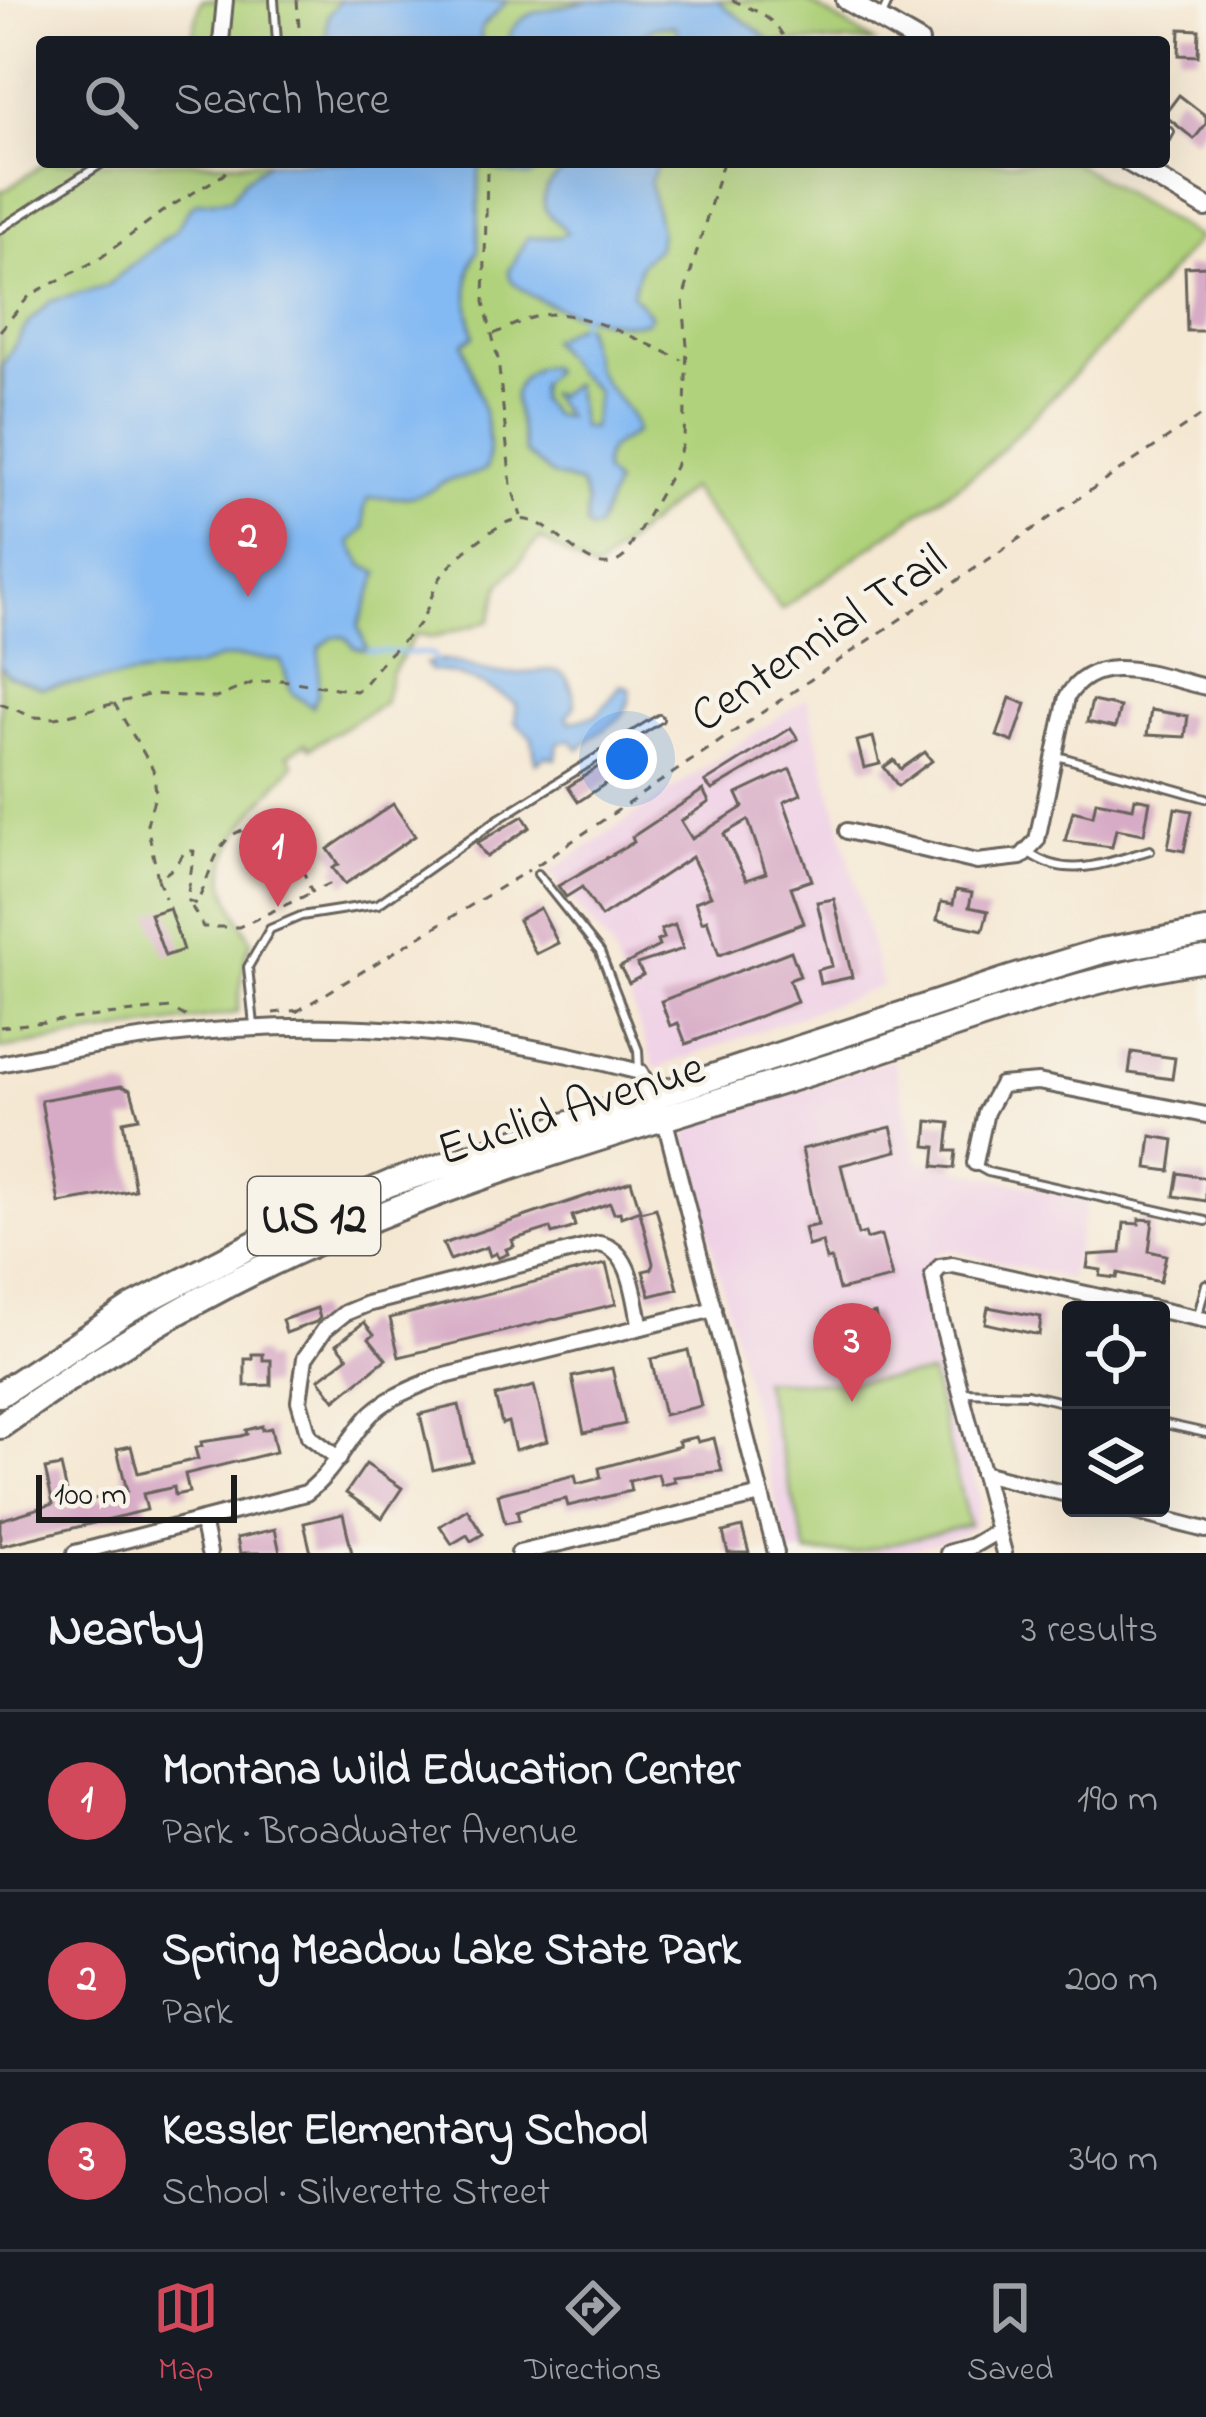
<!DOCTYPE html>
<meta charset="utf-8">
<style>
body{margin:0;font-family:"Indie Flower",sans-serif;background:#242831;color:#f1f3f6}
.controls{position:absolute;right:36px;bottom:36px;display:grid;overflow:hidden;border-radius:12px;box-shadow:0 12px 48px #0002}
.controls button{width:108px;height:108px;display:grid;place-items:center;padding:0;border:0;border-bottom:3px solid #363941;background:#171b24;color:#f1f3f6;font:60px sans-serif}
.scale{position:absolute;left:36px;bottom:30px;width:201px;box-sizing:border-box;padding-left:12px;border:6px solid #1c1c1c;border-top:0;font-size:33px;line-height:42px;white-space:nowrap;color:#1c1c1c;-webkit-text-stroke:9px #f7f3e8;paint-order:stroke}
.you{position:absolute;left:627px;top:759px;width:42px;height:42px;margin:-30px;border:9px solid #fff;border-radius:50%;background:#1a73e8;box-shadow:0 0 0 18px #1a73e833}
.badge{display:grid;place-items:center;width:78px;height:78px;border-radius:50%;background:#d1495b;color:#fff;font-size:39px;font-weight:700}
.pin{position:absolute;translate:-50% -99px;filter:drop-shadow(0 3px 6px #0008)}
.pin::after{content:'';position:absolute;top:63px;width:42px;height:36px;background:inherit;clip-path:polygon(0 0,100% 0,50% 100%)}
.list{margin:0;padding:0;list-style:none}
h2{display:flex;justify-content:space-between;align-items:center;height:156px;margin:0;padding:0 48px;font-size:51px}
h2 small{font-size:39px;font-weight:400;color:#9ea1a6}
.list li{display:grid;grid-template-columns:78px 1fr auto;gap:36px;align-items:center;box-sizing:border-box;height:180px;padding:0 48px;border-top:3px solid #363941}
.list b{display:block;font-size:45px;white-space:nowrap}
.list p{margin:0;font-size:39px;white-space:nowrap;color:#9ea1a6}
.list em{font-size:39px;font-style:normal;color:#9ea1a6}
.icon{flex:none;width:66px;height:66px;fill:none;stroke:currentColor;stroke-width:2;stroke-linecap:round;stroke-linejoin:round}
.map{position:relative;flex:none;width:1206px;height:1553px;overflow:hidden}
.search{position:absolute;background:#171b24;box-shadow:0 12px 48px #0002;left:36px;right:36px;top:36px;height:132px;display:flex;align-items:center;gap:30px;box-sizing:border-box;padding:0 42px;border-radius:12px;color:#9ea1a6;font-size:45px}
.sheet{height:696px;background:#171b24}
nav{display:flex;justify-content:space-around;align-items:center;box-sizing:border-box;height:168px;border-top:3px solid #363941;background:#171b24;font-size:33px;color:#9ea1a6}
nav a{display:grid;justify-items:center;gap:6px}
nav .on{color:#d1495b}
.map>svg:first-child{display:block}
.built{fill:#efd0e6}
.green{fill:#b0d27b;stroke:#66774c;stroke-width:3}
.water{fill:#84baf3;stroke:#506b88;stroke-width:3}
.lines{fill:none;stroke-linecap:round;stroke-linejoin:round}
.stream{stroke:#84baf3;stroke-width:4.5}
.building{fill:#d7abc6;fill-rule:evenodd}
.lane-casing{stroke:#68635c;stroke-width:12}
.street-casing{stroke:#68635c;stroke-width:20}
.secondary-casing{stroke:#68635c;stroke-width:24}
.highway-casing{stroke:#68635c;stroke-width:30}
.path{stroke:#68635c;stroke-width:3;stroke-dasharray:9 9;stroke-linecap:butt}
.lane{stroke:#fff;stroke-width:6}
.street{stroke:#fff;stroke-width:14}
.secondary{stroke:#fff;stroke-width:18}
.highway{stroke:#fff;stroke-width:24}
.labels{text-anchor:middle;stroke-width:9;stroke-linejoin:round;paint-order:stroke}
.shield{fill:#f7f3e8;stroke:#5e5c59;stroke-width:3}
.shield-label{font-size:45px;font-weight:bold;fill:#1c1c1c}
.street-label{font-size:48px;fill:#1c1c1c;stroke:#f7f3e8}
</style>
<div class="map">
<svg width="1206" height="1553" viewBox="0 0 1206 1553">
<rect width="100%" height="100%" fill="#f7f3e8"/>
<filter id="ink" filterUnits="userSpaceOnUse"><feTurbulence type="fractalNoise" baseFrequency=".00833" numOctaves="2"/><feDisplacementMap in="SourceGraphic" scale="24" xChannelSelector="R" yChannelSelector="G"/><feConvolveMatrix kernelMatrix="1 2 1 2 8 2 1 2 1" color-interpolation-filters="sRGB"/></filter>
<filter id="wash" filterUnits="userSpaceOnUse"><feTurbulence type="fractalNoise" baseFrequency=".004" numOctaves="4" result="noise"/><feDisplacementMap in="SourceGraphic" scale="48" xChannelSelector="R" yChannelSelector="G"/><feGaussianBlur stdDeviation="2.7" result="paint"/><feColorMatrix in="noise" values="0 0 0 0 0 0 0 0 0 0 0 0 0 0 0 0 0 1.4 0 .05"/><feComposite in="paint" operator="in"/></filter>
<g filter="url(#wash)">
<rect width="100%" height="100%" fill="#f5e8d3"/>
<g class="built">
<polygon points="807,698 882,986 655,1069 611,948 550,872"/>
<polygon points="893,1059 918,1161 1088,1199 1069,1279 950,1250 937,1253 931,1261 928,1304 980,1499 974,1526 965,1533 900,1553 789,1553 685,1139 693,1124"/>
</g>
<g class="green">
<polygon points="201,0 805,0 874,42 191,42"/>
<path d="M46,162H1073L1199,238L1130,317L985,466L781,610L690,488L594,572L540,538L500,585L490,621L433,637L416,634L391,674L384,703L310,748L305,743L288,755L294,764C269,796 214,845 226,888C231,906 243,924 251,941L246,954L237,1013L0,1049V190H6Z"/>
<polygon points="931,1374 969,1525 853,1553 807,1553 762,1380 837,1383"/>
</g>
<g class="water">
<polygon points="341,0 508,0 481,28 481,42 326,42 328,15"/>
<path d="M591,0H717C734,16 753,25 770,41L674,42L678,33L675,26C648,24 652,31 633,41C621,47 528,42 508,42C515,6 561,9 591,0Z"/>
<path d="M269,162H552L529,177L501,172L483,164L479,173L478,250C463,273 468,311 474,336L463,343C473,381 497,431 486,469C473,477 462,476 447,481C432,486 444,485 429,491C410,500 389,497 368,498L364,510L365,528L350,543L364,566L379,573L358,627L368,651L355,648L345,637H333L320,647L318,695L312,707L292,693L281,661C251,657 225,652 198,667L41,688L7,675L0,665L3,364L29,322L51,301L105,287L175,231L190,207L199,202L231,199L244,180Z"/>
<path d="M577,162H658L650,183L660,231L658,247L641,263L632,294L651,315L646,322C616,330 527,304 510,278L509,271L528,237H559L567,233C562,225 551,218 546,210C535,189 562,171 577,162Z"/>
<path d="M577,325H585C586,334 593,366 598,373C610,395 632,406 636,432C620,444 602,444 604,472L615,485L597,529L590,530L586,526L587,503L581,485L552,475L525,453L514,398C515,381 532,366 549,366L552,371L539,386V400L553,415L566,417L549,394L557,395L574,384L581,427L592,428L597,391L575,372L550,340Z"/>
<path d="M441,660C464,662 486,674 509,674C544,674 569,654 575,705L567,717L570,722L597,715L621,685L630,688C632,724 598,727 579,749L571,740L558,743L556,759L546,756L536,763L532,738L515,722L517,705C491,687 463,673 430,670L426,664Z"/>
</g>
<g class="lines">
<g class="stream">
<polyline points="580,325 582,314"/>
<polyline points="368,651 433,654 436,662"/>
</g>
</g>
<g id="blocks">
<g class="building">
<polygon points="1180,29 1199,30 1198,56 1179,55"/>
<polygon points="1179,95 1206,116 1206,124 1194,139 1164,115"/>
<polygon points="1206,266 1206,331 1187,331 1185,267"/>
<polygon points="1010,698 1026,704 1013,742 997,736"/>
<polygon points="1092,701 1120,707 1115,728 1087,722"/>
<polygon points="1151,710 1188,716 1185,737 1147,735"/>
<polygon points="791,728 798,739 712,790 705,782"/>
<polygon points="873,737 880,764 864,768 857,741"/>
<polygon points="622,751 632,766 578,802 568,787"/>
<polygon points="925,752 932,761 898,786 884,767 894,760 901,769"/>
<path d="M790,769L801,794L784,802L812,880L791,887L804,923L719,955L707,920L702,922L695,902L711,896L692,857L601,917L582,887L566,897L558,886L634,842L632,837L703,790L709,802L681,821L692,839L743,807L737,794ZM748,820L766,873L746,880L724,834Z"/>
<polygon points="1135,798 1150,801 1144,834 1116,829 1112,847 1065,841 1073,811 1093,816 1096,801 1133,808"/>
<polygon points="393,804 415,836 345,884 333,868 339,864 328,849"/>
<polygon points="1175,808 1192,811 1184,851 1168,848"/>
<polygon points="523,816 530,827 487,857 477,843"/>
<polygon points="956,890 972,893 969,907 988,911 983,930 937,920 941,902 953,904"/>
<polygon points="834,899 852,977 820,984 817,970 832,966 817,902"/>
<polygon points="169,908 183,950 165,956 150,914"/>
<polygon points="540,908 558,943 536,954 518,920"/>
<polygon points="675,925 683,949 637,964 643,975 629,983 620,967 659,946 657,941 664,938 661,930"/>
<polygon points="791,951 800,976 789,980 797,1002 686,1044 678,1023 670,1026 661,1001"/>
<polygon points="1132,1052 1175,1058 1172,1079 1129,1073"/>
<polygon points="121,1086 131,1090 139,1118 123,1121 135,1190 59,1203 41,1100"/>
<polygon points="928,1121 950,1123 947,1151 956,1151 954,1168 934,1166 936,1147 926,1146"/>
<polygon points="891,1127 897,1151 841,1165 858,1235 865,1233 867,1239 881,1235 892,1278 839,1290 831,1259 826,1260 822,1242 808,1246 804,1228 818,1225 802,1149"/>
<polygon points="1151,1136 1174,1140 1170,1171 1147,1168"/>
<polygon points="1178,1173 1206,1178 1206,1201 1174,1196"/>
<polygon points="631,1181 640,1210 621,1217 620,1212 614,1213 610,1203 572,1216 575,1226 569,1229 552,1234 550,1228 512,1240 514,1246 506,1249 508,1254 498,1258 496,1253 490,1256 487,1247 450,1260 443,1244"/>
<polygon points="656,1208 678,1289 650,1296 643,1271 652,1269 653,1263 640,1212"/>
<polygon points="1139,1219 1153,1220 1149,1251 1166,1255 1160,1282 1118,1273 1117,1278 1100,1276 1101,1270 1087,1268 1089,1255 1121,1253 1124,1223 1139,1224"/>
<polygon points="606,1264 616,1304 399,1357 390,1318"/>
<polygon points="988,1307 1041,1317 1039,1335 985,1323"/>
<polygon points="317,1308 320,1318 316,1322 286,1333 282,1320"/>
<polygon points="875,1313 879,1329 840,1338 836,1323"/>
<polygon points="364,1322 374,1334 369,1338 386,1359 335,1400 319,1379 348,1357 337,1344"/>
<polygon points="688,1350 701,1406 664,1415 651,1359"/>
<polygon points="252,1354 263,1354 263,1360 271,1360 271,1385 245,1386 245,1359 252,1359"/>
<polygon points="612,1368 625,1424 584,1433 572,1377"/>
<polygon points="534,1386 548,1441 515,1450 508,1422 502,1424 495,1396"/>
<polygon points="459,1405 472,1461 433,1470 420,1414"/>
<polygon points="262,1426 262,1430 271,1428 276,1452 185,1474 189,1492 175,1495 174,1487 143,1494 147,1510 0,1546 0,1520 53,1504 45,1469 61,1466 70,1505 127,1491 117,1449 131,1446 138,1473 198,1459 195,1448 202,1446 201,1442 241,1436 247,1434 246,1430"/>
<polygon points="696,1437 698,1442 714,1438 722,1471 673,1477 675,1482 661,1485 658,1474 629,1481 631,1491 568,1506 566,1499 532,1506 517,1511 519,1520 505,1523 498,1494 575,1475 577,1484 601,1478 599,1468 680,1446 678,1441"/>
<polygon points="366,1464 402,1488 382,1518 346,1493"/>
<polygon points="467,1509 483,1534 471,1541 467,1535 452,1544 440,1526"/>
<polygon points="343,1514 352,1553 311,1553 304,1523"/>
<polygon points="742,1527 749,1553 728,1553 723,1532"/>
<polygon points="275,1529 280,1553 240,1553 237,1538"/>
</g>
</g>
</g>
<g filter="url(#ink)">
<use href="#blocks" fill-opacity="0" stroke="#68635c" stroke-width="3"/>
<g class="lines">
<defs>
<g id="lane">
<polyline points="274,0 277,42"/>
<polyline points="882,16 889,0"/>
<polyline points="1164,143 1170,132"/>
<polyline points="0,229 104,162"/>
<polyline points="1054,755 1206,798"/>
<path d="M1029,853C1068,881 1108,862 1150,850"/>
<polyline points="538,874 600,952 638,1050 639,1070"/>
<polyline points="254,1025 248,967 270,929 301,916 378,904 500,818 659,719"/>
<polyline points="977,1166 988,1172 1206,1221"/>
<polyline points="1198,1315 1206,1284"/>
<polyline points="964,1392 1027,1394 1071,1404"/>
<polyline points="1161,1423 1206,1433"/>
</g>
<g id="street">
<polyline points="221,42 225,0"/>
<path d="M847,831L977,862L1021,857L1037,840L1067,697C1097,647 1159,677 1206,687"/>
<path d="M0,1064C227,1014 414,1012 640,1072L664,1117L776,1553"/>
<polyline points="975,1163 986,1112 1001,1085 1038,1082 1206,1115"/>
<path d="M339,1459L309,1436L299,1401L305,1358L325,1329L345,1313L367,1304L599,1244C633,1250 634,1299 641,1327"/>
<polyline points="982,1473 1071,1495"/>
<polyline points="1121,1508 1206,1530"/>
<polyline points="202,1520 209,1553"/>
<path d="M75,1553L306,1493C334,1472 345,1443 368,1417C385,1398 414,1388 437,1378L714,1309"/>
<polyline points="519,1553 761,1495"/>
<polyline points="948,1553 972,1546 998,1531"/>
<polyline points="1004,1553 941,1319 933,1276 940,1267 953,1265 1206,1320"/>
</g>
<g id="secondary">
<polyline points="846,0 919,42"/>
<polyline points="1129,162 1206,207"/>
</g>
<g id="highway">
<polyline points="0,1394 131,1308 281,1230 391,1183 1013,978 1102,951 1206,932"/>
<path d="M0,1426C103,1352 214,1286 331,1236C489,1167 657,1121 822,1069C949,1029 1074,978 1206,959"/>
</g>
</defs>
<use href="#lane" class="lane-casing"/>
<use href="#street" class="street-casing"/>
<use href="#secondary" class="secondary-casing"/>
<use href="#highway" class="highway-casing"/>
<g class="path">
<polyline points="297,0 300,42"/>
<path d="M732,0C755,10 776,18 786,42"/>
<polyline points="487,172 484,302 498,359 511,485 521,516"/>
<polyline points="0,331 30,295 99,259 163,211 223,175 234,162"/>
<path d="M494,334C514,325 535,313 557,314C594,316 648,344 682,360"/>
<path d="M114,703L153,769L156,792L147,824L158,879L175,867L185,851H194L187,900L196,904C207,885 211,859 225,842C231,835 241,829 250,828C288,820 300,866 312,892L338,880"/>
<path d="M0,704L34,717L56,718L152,694L216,698L252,683L281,680L356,691C367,683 372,673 381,663C393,648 409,638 420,622C429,609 431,594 439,580C449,563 492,526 511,521C554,507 587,590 625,556L675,467L684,439L687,346L683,299L723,162"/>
<polyline points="537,865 1206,412"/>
<polyline points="158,879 165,898"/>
<polyline points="192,907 203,927 239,927 311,893"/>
<polyline points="296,1012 529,870"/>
<polyline points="273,1013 299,1010"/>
<polyline points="0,1027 171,1008 192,1020"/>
</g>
<use href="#lane" class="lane"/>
<use href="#street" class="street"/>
<use href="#secondary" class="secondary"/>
<use href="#highway" class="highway"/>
</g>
</g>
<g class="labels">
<rect class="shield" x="248" y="1177" width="132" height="78" rx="9"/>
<g class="shield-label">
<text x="314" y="1232">US 12</text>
</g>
<g class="street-label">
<text transform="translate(817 636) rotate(-34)" y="17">Centennial Trail</text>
<text transform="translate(570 1106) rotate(-18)" y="17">Euclid Avenue</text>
</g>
</g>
</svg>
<div class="controls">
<button><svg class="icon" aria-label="locate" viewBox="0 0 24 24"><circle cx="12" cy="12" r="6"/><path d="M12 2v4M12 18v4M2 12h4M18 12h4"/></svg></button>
<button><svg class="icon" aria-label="layers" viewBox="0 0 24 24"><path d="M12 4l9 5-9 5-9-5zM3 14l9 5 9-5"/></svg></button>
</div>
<div class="scale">100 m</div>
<div class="you"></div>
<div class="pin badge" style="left:278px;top:907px">1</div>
<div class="pin badge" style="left:248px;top:597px">2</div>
<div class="pin badge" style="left:852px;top:1402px">3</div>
<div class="search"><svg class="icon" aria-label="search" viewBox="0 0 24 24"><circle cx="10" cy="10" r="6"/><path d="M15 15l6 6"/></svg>Search here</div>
</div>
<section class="sheet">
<h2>Nearby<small>3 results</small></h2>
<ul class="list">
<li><span class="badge">1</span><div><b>Montana Wild Education Center</b><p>Park · Broadwater Avenue</p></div><em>190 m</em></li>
<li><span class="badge">2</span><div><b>Spring Meadow Lake State Park</b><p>Park</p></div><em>200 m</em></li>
<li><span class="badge">3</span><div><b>Kessler Elementary School</b><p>School · Silverette Street</p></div><em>340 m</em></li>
</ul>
</section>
<nav>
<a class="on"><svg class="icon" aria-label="map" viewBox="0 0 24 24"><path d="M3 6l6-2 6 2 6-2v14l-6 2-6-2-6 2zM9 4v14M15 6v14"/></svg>Map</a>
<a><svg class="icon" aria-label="directions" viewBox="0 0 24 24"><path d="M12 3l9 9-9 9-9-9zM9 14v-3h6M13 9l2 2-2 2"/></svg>Directions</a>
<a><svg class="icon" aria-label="saved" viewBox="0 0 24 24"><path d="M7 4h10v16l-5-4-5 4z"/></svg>Saved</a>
</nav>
